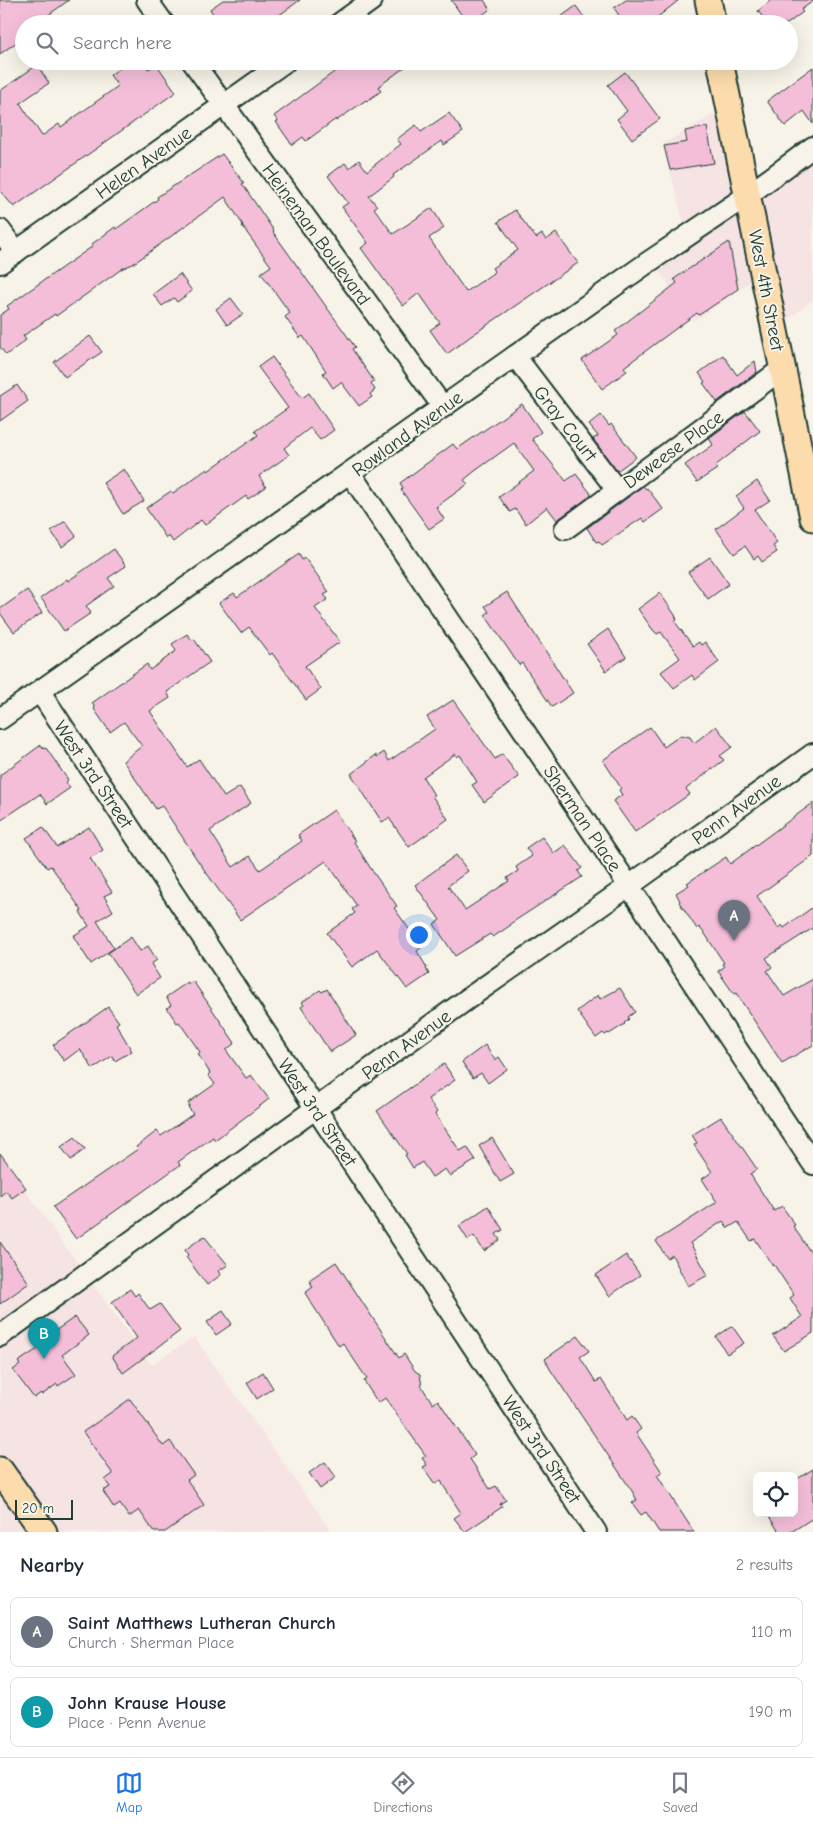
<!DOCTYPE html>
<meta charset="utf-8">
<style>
body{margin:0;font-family:"Comic Neue",sans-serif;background:#f6f6f7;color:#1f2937}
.controls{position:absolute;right:15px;bottom:15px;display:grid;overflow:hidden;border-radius:8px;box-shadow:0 5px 20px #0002}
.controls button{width:45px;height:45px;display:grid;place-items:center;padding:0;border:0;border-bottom:1px solid #e0e1e3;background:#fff;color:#1f2937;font:25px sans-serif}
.scale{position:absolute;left:15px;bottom:12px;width:58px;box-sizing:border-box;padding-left:5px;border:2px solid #1f3d34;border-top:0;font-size:14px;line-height:18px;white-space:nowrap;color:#1f3d34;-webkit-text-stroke:4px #f7f3e8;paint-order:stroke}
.you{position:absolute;left:418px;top:934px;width:18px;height:18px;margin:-12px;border:4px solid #fff;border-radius:50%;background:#1a73e8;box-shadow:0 0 0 8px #1a73e833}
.badge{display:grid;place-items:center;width:32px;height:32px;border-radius:50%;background:#1a73e8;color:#fff;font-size:16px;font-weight:700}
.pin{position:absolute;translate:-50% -41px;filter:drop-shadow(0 1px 2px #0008)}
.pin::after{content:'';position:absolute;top:26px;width:18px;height:15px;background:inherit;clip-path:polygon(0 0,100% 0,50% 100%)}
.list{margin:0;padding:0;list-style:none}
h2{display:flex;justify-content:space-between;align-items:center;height:65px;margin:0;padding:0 20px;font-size:21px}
h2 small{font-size:16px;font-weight:400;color:#747a83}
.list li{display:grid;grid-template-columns:32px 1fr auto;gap:15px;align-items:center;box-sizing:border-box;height:70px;margin:0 10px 10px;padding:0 10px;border:1px solid #e0e1e3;border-radius:8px}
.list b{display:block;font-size:19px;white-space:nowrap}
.list p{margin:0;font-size:16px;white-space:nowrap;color:#747a83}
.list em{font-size:16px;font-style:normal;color:#747a83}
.icon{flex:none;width:28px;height:28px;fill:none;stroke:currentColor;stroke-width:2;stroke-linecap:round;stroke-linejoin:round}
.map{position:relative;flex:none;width:813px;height:1532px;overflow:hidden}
.search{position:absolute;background:#fff;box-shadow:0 5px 20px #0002;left:15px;right:15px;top:15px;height:55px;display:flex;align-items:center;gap:12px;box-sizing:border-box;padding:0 18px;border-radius:28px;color:#747a83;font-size:19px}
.sheet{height:225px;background:#fff}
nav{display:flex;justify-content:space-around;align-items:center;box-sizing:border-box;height:70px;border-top:1px solid #e0e1e3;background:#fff;font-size:14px;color:#747a83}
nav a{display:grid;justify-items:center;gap:2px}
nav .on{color:#1a73e8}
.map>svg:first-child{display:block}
.built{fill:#f6e3e4}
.building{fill:#f4bed9;stroke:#1f3d34}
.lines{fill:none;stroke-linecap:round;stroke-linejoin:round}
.minor-casing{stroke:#1f3d34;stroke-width:24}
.major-casing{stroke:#1f3d34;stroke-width:29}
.minor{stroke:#f7f3e8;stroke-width:20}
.major{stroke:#fcdcac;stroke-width:25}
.labels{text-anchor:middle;stroke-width:4;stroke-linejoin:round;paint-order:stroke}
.street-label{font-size:19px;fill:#1f3d34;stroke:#f7f3e8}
</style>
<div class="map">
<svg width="813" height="1532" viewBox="0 0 813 1532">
<rect width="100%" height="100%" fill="#f7f3e8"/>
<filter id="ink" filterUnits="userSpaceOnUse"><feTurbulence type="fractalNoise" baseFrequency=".02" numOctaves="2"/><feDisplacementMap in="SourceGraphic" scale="10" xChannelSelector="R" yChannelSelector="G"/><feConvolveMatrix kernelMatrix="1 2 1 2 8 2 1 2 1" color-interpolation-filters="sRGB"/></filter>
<g filter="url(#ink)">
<g class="built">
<polygon points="729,105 748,194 813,144 813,300 766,337 754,279 694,321 651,259 687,235 663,144"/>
<polygon points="8,1167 151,1365 194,1337 332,1532 20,1532 18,1529 12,1532 0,1532 0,1172"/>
</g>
<g class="building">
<polygon points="0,0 69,0 36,24 24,24 24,37 0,54"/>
<polygon points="223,0 300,0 267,24 198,24 213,14 210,9"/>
<polygon points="451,0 484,0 490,9 471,24 468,24"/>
<polygon points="626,0 679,0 649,24 625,24 614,8"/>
<polygon points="771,0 813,0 813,1 801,10 803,12 787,24 768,24 758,11"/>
<polygon points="576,6 589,24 551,24"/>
<polygon points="130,61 143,61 148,69 157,65 176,92 14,207 0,191 0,91 37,65 49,83 20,103 42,136 59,124 61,127 118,86 110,75"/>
<polygon points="349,61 413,61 378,87 381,91 367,101 366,100 336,121 336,119 306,141 303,137 292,145 276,122 278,121 274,116"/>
<polygon points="813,67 813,124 804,111 785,126 767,101"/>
<polygon points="625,72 660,119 632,139 617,119 627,111 608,85"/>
<polygon points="449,113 463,132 444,145 442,141 393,175 394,177 369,196 377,206 374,208 393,234 432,208 444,228 429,238 466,292 493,273 494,271 492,268 518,250 498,222 515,210 536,238 542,234 546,240 556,233 578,263 471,336 447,354 430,330 440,323 419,293 403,306 361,248 368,243 342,207 348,203 328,176 345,163 349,168 359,160 367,171 401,144 397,139 416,125 421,132"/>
<polygon points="707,127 714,163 670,170 664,146 687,142 685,131"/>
<polygon points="222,154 244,183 242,184 245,188 274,231 273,232 355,347 352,349 374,381 371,383 375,390 370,394 372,397 359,406 341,382 333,388 323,373 326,371 303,336 300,338 285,317 290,313 261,273 271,266 242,226 243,225 225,197 133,264 123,268 56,316 55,314 23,336 26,340 6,355 0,347 0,315 9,309 7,306 93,246 92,244 115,227 116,229 158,199 157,197"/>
<polygon points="729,242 738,289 699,315 697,313 659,341 624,367 627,371 602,389 582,360 618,335 615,331 677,283 674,279"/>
<polygon points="180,274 192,291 177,302 174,298 162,306 153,294"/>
<polygon points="231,298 243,314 227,325 216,309"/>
<polygon points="90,336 102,352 65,377 54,362"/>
<polygon points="723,355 737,375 755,361 757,372 717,402 703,383 705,382 699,373"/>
<polygon points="272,357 302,398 309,393 334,430 320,440 310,428 284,448 289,455 259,476 266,487 248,499 246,496 205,525 201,520 173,542 169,536 166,538 146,508 171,491 173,493 207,469 208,471 258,435 255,431 288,408 258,367"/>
<polygon points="17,385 28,401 0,421 0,396"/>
<polygon points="522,404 541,432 532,439 566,481 576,474 592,495 557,520 547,507 526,524 515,509 510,512 499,497 534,471 514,443 475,471 464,480 468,484 436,507 444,519 429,529 401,490 403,488 400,483 453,444 457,449"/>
<polygon points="745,411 760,431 715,466 717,469 697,482 685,465 713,445 709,438"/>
<polygon points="601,415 609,426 611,424 636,457 617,471 593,439 598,436 589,425"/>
<polygon points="124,469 144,501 123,514 103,483"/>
<polygon points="757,481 770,500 755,510 777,543 773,546 777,552 762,562 758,556 754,559 745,546 734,554 716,529 744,508 736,496"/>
<polygon points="643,486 646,489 647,488 663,509 645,522 642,518 602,545 599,541 596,542 587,528"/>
<polygon points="65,521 76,536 62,547 51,531"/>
<polygon points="114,549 126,566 108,578 114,586 86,606 91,613 64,631 41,598 67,579 68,581"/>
<polygon points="299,554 302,560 305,558 329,592 324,595 328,599 315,608 340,642 305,666 321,689 306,700 272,653 270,655 249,627 241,633 219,603 234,593 237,597"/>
<polygon points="710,557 729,584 708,599 688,572"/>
<polygon points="27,590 42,613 14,632 0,613 0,609"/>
<polygon points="507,592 573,693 552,707 522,663 519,665 485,615 489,612 485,606"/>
<polygon points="660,593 675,615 677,620 675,622 693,646 699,642 701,645 705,642 719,662 695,680 692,675 674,688 661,672 680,658 661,632 657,634 653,630 638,609"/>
<polygon points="608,629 626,657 606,671 587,644"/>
<polygon points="187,634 192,640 194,639 210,662 167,692 170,698 150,711 187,767 199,759 224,797 240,787 251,803 210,831 233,867 250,856 260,870 302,841 298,835 334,810 355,841 354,842 373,872 397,906 394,908 422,947 417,951 427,968 426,969 429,974 407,989 377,949 352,967 327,933 355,913 352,909 357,906 326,861 240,920 198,861 162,806 156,809 123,761 142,746 124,722 110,732 94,709 95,708 92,703 147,664 150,670 176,651 172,644"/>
<polygon points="453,700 495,759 502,754 519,777 484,802 472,785 477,782 460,755 457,757 455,754 423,777 434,795 432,796 448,819 409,847 389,818 382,822 351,774 376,755 377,757 384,752 389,761 435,729 427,717"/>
<polygon points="716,726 732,747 720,756 724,760 686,789 690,794 635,832 613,801 622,795 619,790 621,788 603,760 650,727 664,747 681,735 690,737 694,743"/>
<polygon points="41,745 44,749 46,748 68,780 66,782 70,788 47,804 40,794 0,821 0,775"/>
<polygon points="813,803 813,856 757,896 778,928 782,925 784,928 813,907 813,928 766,958 772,967 767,971 784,996 813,979 813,1045 782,1063 736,993 734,994 718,971 724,967 722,964 724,963 705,934 699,927 697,929 679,902 680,901 676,893 689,885 687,883 726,857 730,864"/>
<polygon points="43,827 57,847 89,827 103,850 90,858 112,892 104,896 113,911 97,921 114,948 91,964 73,936 89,926 80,912 82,911 51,866 47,868 26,838"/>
<polygon points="542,837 554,853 565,845 582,868 578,871 582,877 510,924 511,925 493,937 490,934 455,956 434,924 440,920 415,885 456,855 468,871 448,886 465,910 509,881 507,878 518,871 516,867 532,856 526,848"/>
<polygon points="131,937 140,951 148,946 157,960 151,964 160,978 136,994 108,953"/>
<polygon points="193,981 235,1043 226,1050 246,1078 251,1075 269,1099 215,1140 213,1137 178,1162 180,1165 76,1239 53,1207 138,1149 136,1147 157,1131 161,1136 193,1114 188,1107 190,1106 188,1103 215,1084 208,1075 210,1073 198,1054 200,1052 179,1022 177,1023 167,1008 171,1005 166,997 188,982 189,984"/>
<polygon points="620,988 635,1012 628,1017 629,1019 624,1023 625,1024 609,1034 608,1033 605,1035 603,1033 596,1038 577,1011 598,995 600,999"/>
<polygon points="327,989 356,1035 330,1052 301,1007 304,1005 302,1002 320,990 322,992"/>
<polygon points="108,1007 119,1022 116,1024 132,1051 115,1061 112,1056 93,1069 80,1049 64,1061 53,1045"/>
<polygon points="485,1045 495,1060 499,1057 507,1069 488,1083 481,1073 473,1078 462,1062"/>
<polygon points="444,1064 455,1080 428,1099 437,1112 435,1114 460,1151 467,1147 476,1160 450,1176 445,1169 432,1177 422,1162 413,1168 405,1155 407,1154 377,1111"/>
<polygon points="721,1117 757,1169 750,1174 774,1211 782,1206 795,1225 793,1226 813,1256 813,1333 784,1351 773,1336 802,1317 790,1298 794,1295 774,1265 773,1266 755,1239 751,1241 738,1222 728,1228 723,1221 690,1243 708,1275 688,1286 672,1255 667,1258 656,1241 717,1202 702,1179 712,1172 694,1145 697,1143 692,1135"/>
<polygon points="75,1137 85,1149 71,1160 61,1147"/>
<polygon points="492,1138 514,1174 500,1182 479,1146"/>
<polygon points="0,1153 26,1188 12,1198 6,1191 0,1196"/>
<polygon points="488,1206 503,1230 496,1234 500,1240 484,1251 474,1236 468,1240 459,1226"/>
<polygon points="204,1236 228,1265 218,1271 221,1275 207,1285 186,1257 188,1255 185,1250"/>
<polygon points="0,1242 29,1283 0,1304"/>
<polygon points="626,1255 640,1275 609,1296 596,1275"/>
<polygon points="336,1262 399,1358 404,1354 415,1371 420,1374 422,1387 433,1404 438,1400 475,1455 470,1459 490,1489 496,1486 506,1500 500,1504 502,1507 465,1532 454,1518 461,1513 443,1485 441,1480 435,1484 423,1467 427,1465 422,1458 426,1456 385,1398 378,1403 364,1381 367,1379 343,1343 339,1346 305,1293 313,1287 309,1280"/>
<polygon points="130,1289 135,1296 138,1293 150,1310 160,1304 180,1331 123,1373 112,1356 137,1338 112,1302"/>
<polygon points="223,1311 232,1324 216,1335 207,1322"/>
<polygon points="75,1317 89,1335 62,1355 76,1374 58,1386 57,1384 42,1395 41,1393 34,1398 13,1370 20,1365 18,1362 48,1342 45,1338"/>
<polygon points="732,1326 744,1343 727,1354 716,1337"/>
<polygon points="578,1336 589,1351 580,1357 596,1382 601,1379 627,1420 632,1416 641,1429 636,1433 662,1472 657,1475 694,1532 659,1532 646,1512 641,1515 632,1503 637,1500 632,1491 550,1369 545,1359"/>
<polygon points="263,1372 273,1388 257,1399 247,1383"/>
<polygon points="130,1399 163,1446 170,1441 194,1475 187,1480 204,1505 165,1532 154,1532 139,1510 129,1517 120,1504 114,1508 103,1491 110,1487 105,1480 113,1474 83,1432"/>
<polygon points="325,1462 336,1477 320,1489 309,1473"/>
<polygon points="813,1469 813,1518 791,1532 779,1532 767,1513 794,1513 794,1481"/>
</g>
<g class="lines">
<defs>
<g id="minor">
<polyline points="147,0 164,24"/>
<polyline points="339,24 372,0"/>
<polyline points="192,61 443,407"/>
<polyline points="0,230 16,252"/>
<polyline points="0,263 286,61"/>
<polyline points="515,356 617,490"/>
<polyline points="350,473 629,886 813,1164"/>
<polyline points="565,529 782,369"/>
<polyline points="40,692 596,1532"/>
<polyline points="0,719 647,263 748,195 813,147"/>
<polyline points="0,1336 473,995 629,886 813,754"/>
</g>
<g id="major">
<polyline points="708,0 713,24"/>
<polyline points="720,61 813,518"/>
<polyline points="0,1470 44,1532"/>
</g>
</defs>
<use href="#minor" class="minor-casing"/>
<use href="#major" class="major-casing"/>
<use href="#minor" class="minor"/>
<use href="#major" class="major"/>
</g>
</g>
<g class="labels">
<g class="street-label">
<text transform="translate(143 162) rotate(-35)" y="7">Helen Avenue</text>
<text transform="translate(317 234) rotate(54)" y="7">Heineman Boulevard</text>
<text transform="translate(767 290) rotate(79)" y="7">West 4th Street</text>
<text transform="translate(566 423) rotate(52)" y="7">Gray Court</text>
<text transform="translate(407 433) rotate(-36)" y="7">Rowland Avenue</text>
<text transform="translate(673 449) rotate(-36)" y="7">Deweese Place</text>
<text transform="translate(94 774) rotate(56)" y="7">West 3rd Street</text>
<text transform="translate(736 809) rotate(-36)" y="7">Penn Avenue</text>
<text transform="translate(583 818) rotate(56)" y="7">Sherman Place</text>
<text transform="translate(406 1044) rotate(-36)" y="7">Penn Avenue</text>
<text transform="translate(318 1112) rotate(56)" y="7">West 3rd Street</text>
<text transform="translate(542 1449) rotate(56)" y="7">West 3rd Street</text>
</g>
</g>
</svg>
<div class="controls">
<button><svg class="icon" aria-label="locate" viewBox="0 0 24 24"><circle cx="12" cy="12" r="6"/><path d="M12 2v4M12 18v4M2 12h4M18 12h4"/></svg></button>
</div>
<div class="scale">20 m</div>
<div class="you"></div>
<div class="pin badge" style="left:734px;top:941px;background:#6b7280">A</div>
<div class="pin badge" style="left:44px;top:1359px;background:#0f9aa8">B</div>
<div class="search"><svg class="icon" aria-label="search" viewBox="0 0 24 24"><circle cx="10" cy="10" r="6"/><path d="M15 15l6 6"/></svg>Search here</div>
</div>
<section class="sheet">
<h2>Nearby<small>2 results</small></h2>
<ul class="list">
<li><span class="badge" style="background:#6b7280">A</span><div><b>Saint Matthews Lutheran Church</b><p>Church · Sherman Place</p></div><em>110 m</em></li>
<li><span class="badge" style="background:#0f9aa8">B</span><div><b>John Krause House</b><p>Place · Penn Avenue</p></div><em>190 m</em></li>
</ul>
</section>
<nav>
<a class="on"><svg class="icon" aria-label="map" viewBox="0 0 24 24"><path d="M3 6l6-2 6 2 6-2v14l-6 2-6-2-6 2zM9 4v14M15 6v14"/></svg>Map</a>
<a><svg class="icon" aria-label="directions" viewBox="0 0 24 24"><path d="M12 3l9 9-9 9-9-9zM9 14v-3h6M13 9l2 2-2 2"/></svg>Directions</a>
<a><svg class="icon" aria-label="saved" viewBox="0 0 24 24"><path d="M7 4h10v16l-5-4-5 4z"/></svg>Saved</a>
</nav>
